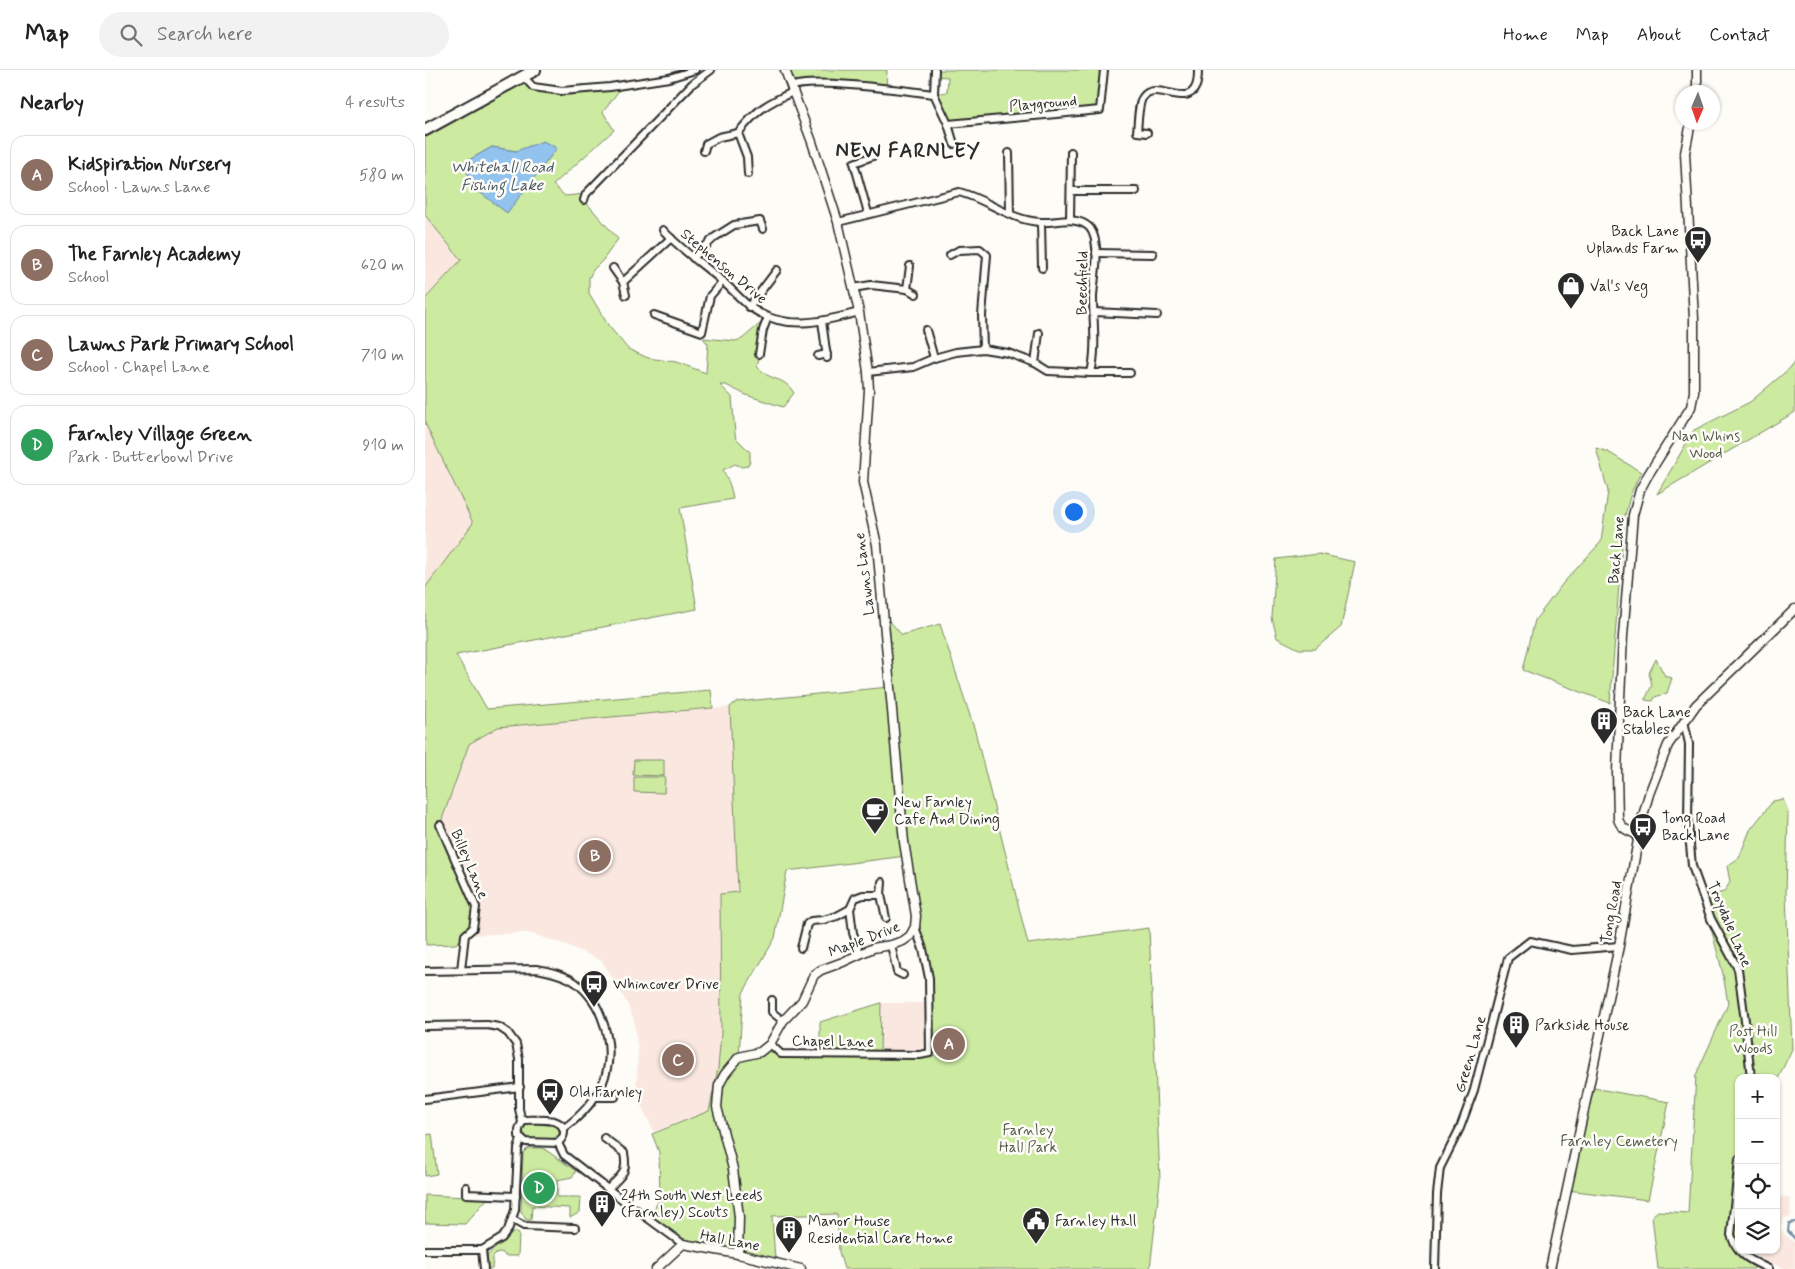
<!DOCTYPE html>
<meta charset="utf-8">
<style>
body{margin:0;font-family:Mynerve,sans-serif;background:#f2f2f2;color:#222}
.controls{position:absolute;right:15px;bottom:15px;display:grid;overflow:hidden;border-radius:10px;box-shadow:0 1px 4px #0004}
.controls button{width:45px;height:45px;display:grid;place-items:center;padding:0;border:0;border-bottom:1px solid #e0e0e0;background:#fff;color:#222;font:25px sans-serif}
.compass{position:absolute;left:1250px;top:15px;width:45px;height:45px;border-radius:50%;background:#fff;box-shadow:0 1px 4px #0004;rotate:182deg}
.you{position:absolute;left:648px;top:441px;width:18px;height:18px;margin:-12px;border:4px solid #fff;border-radius:50%;background:#1a73e8;box-shadow:0 0 0 8px #1a73e833}
.badge{display:grid;place-items:center;width:32px;height:32px;border-radius:50%;background:#0b8043;color:#fff;font-size:16px;font-weight:700}
.pin{position:absolute;translate:-50% -50%;border:2px solid #fff;box-shadow:0 1px 5px #0006}
.list{margin:0;padding:0;list-style:none}
h2{display:flex;justify-content:space-between;align-items:center;height:65px;margin:0;padding:0 20px;font-size:21px}
h2 small{font-size:16px;font-weight:400;color:#767676}
.list li{display:grid;grid-template-columns:32px 1fr auto;gap:15px;align-items:center;box-sizing:border-box;height:80px;margin:0 10px 10px;padding:0 10px;border:1px solid #e0e0e0;border-radius:15px}
.list b{display:block;font-size:19px;white-space:nowrap}
.list p{margin:0;font-size:16px;white-space:nowrap;color:#767676}
.list em{font-size:16px;font-style:normal;color:#767676}
.icon{flex:none;width:28px;height:28px;fill:none;stroke:currentColor;stroke-width:2;stroke-linecap:round;stroke-linejoin:round}
.map{position:relative;flex:none;width:1370px;height:1199px;overflow:hidden}
header{display:flex;align-items:center;gap:30px;box-sizing:border-box;height:70px;padding:0 25px;background:#fff;border-bottom:1px solid #e0e0e0}
header strong{font-size:24px}
nav{display:flex;gap:28px;margin-inline-start:auto;font-size:18px}
.search{width:350px;height:45px;background:#f2f2f2;display:flex;align-items:center;gap:12px;box-sizing:border-box;padding:0 18px;border-radius:28px;color:#767676;font-size:19px}
main{display:flex}
aside{flex:1;background:#fff}
.map>svg:first-child{display:block}
.built{fill:#fae8e0}
.green{fill:#cdeaa1;stroke:#7c8a66;fill-rule:evenodd}
.water{fill:#92c2ee;stroke:#6986a0}
.lines{fill:none;stroke-linecap:round;stroke-linejoin:round}
.stream{stroke:#6986a0;stroke-width:2}
.minor-casing{stroke:#2b2b2b;stroke-width:10}
.tertiary-casing{stroke:#2b2b2b;stroke-width:11}
.primary-casing{stroke:#2b2b2b;stroke-width:14}
.minor{stroke:#fdfcf7;stroke-width:6}
.tertiary{stroke:#fdfcf7;stroke-width:8}
.primary{stroke:#fdfcf7;stroke-width:10}
.labels{text-anchor:middle;stroke-width:5;stroke-linejoin:round;paint-order:stroke}
.street-label{font-size:15px;fill:#2b2b2b;stroke:#fdfcf7}
.poi-label{font-size:15px;fill:#2b2b2b;stroke:#fdfcf7;text-anchor:start}
.park-label{font-size:15px;fill:#545b48;stroke:#fdfcf7}
.water-label{font-size:16px;font-style:italic;fill:#4a5866;stroke:#fdfcf7}
.district-label{font-size:20px;font-weight:bold;letter-spacing:1px;fill:#2b2b2b;stroke:#fdfcf7}
</style>
<header>
<strong>Map</strong>
<div class="search"><svg class="icon" aria-label="search" viewBox="0 0 24 24"><circle cx="10" cy="10" r="6"/><path d="M15 15l6 6"/></svg>Search here</div>
<nav><a>Home</a><a>Map</a><a>About</a><a>Contact</a></nav>
</header>
<main>
<aside>
<h2>Nearby<small>4 results</small></h2>
<ul class="list">
<li><span class="badge" style="background:#8d6e63">A</span><div><b>Kidspiration Nursery</b><p>School · Lawns Lane</p></div><em>580 m</em></li>
<li><span class="badge" style="background:#8d6e63">B</span><div><b>The Farnley Academy</b><p>School</p></div><em>620 m</em></li>
<li><span class="badge" style="background:#8d6e63">C</span><div><b>Lawns Park Primary School</b><p>School · Chapel Lane</p></div><em>710 m</em></li>
<li><span class="badge" style="background:#2e9e5b">D</span><div><b>Farnley Village Green</b><p>Park · Butterbowl Drive</p></div><em>910 m</em></li>
</ul>
</aside>
<div class="map">
<svg width="1370" height="1199" viewBox="0 0 1370 1199">
<rect width="100%" height="100%" fill="#fdfcf7"/>
<filter id="ink" filterUnits="userSpaceOnUse"><feTurbulence type="fractalNoise" baseFrequency=".02" numOctaves="2"/><feDisplacementMap in="SourceGraphic" scale="10" xChannelSelector="R" yChannelSelector="G"/><feConvolveMatrix kernelMatrix="1 2 1 2 8 2 1 2 1" color-interpolation-filters="sRGB"/></filter>
<g filter="url(#ink)">
<g class="built">
<polygon points="0,145 36,190 0,229"/>
<polygon points="0,353 48,453 0,518"/>
<polygon points="305,637 313,823 295,824 296,964 293,998 284,1041 229,1062 211,1025 213,981 209,951 202,933 177,891 144,876 104,863 40,865 15,755 44,674 73,657"/>
<polygon points="456,933 504,933 505,983 455,985"/>
<polygon points="1351,1126 1364,1127 1366,1146 1358,1149 1355,1157 1358,1163 1370,1173 1370,1199 1360,1199 1357,1197 1335,1191 1317,1180 1351,1180"/>
</g>
<g class="green">
<polygon points="360,0 462,0 461,19 396,14 366,17"/>
<polygon points="510,0 679,0 675,40 523,54 509,24 522,22 523,7 510,6"/>
<path d="M103,11L108,17L137,21L198,15L178,42L189,60L128,115L140,126L161,124L159,130L193,169L178,190L168,200L164,208V223L183,255L203,279L223,288L251,292L281,303L283,274L278,268L310,271L317,269L343,247L332,297C335,299 339,303 342,305C354,311 361,310 369,323L358,337L321,325L301,315H295L307,327L310,364L311,368L325,382V392L322,396L317,397L310,394L298,400C303,409 307,420 308,429L255,438L272,539L31,585L62,639L286,620L288,638L73,657L44,674L15,755L51,837L48,858L31,874L1,875L0,518L48,453L0,353V229L36,190L0,145V68ZM67,77L91,81L37,94Z"/>
<polygon points="1370,291 1370,342 1232,424 1269,360 1325,332 1365,298"/>
<polygon points="1171,378 1183,382 1216,402 1206,423 1199,449 1185,633 1098,600 1110,550 1139,512 1176,472 1183,421"/>
<polygon points="894,484 930,492 916,557 890,579 874,579 852,568 847,548 851,489"/>
<path d="M458,544L477,565L515,554L550,661L603,874L724,858L735,1110L725,1199H419L414,1182L412,1144L347,1146L350,1189L313,1180L261,1170L258,1174L224,1149L235,1128L234,1082L227,1064L284,1041L293,998L296,964L295,824L313,822L305,637L311,632L464,617ZM481,786L494,870L504,908L505,983L455,985L456,933L395,952V985L356,984L345,974L314,986L318,923L350,868L362,801Z"/>
<polygon points="1231,589 1240,606 1247,608 1242,623 1230,627 1228,631 1220,630 1227,615 1224,603"/>
<polygon points="209,690 239,690 239,706 208,705"/>
<polygon points="209,707 240,707 239,723 209,722"/>
<polygon points="1358,729 1363,742 1361,823 1367,979 1351,1013 1351,1008 1314,1008 1314,1180 1317,1180 1316,1188 1329,1196 1329,1199 1233,1199 1227,1146 1233,1141 1263,1143 1271,1005 1303,934 1298,904 1286,858 1287,851 1279,826 1299,822 1305,812 1302,796 1314,788 1325,760 1348,731"/>
<polygon points="1163,1017 1244,1032 1223,1130 1142,1120"/>
<polygon points="104,1053 130,1056 134,1059 134,1064 128,1069 103,1068 98,1062 99,1058"/>
<polygon points="7,1064 12,1104 0,1106 0,1065"/>
<polygon points="118,1078 151,1101 147,1107 132,1110 132,1127 156,1127 155,1142 145,1148 145,1138 107,1136 106,1150 101,1150 96,1141 98,1083 103,1078"/>
<polygon points="0,1125 63,1128 40,1154 0,1153"/>
<path d="M89,1161L94,1163L93,1186H80L77,1182L71,1184L68,1187L67,1199H62C63,1195 62,1190 62,1186C63,1183 84,1169 89,1161Z"/>
</g>
<polygon class="water" points="118,71 132,78 82,143 53,121 37,94 67,77 91,81"/>
<g class="lines">
<polyline class="stream" points="1370,1152 1364,1153 1363,1161 1370,1169"/>
<defs>
<g id="minor">
<polyline points="98,6 108,17 137,21 185,17 244,8 270,0"/>
<path d="M366,17C385,7 483,21 509,24L523,54L529,74"/>
<polyline points="509,24 510,0"/>
<polyline points="523,54 675,40 679,0"/>
<path d="M722,63L712,62C713,54 713,33 718,27C730,9 762,39 771,16C773,11 773,5 773,0"/>
<polyline points="279,81 281,74 294,67 313,63"/>
<polyline points="584,83 585,144"/>
<path d="M323,104L322,87L313,63C332,40 340,34 368,22"/>
<polyline points="646,121 711,121"/>
<polyline points="159,130 161,124 267,14 286,0"/>
<polyline points="443,143 429,93 448,86"/>
<polyline points="645,150 646,82"/>
<path d="M413,152L534,122C562,129 586,151 616,152C632,153 650,145 664,157C667,160 669,166 670,170C674,189 669,208 668,227C668,253 672,278 666,303L623,301L610,293L583,283L558,279L531,282L509,288L488,297L443,302"/>
<polyline points="616,152 617,198"/>
<path d="M238,160C255,179 276,193 296,210C306,218 314,228 324,236C357,262 398,252 434,242"/>
<polyline points="671,183 728,184"/>
<polyline points="525,185 534,180 555,179 562,185 557,245 558,279"/>
<polyline points="268,188 290,167 309,155 335,151 338,159"/>
<polyline points="188,198 198,212"/>
<polyline points="428,218 446,215 482,219 485,196"/>
<polyline points="482,219 491,224"/>
<polyline points="201,225 198,212 246,168"/>
<polyline points="324,237 352,200"/>
<polyline points="669,242 732,245"/>
<polyline points="229,245 277,262 285,226 298,211"/>
<polyline points="397,251 402,288"/>
<polyline points="501,260 509,288"/>
<polyline points="334,284 338,260 343,247"/>
<polyline points="393,286 402,284"/>
<polyline points="610,293 614,263"/>
<polyline points="666,303 705,303"/>
<polyline points="1259,651 1264,674 1263,753 1267,796 1286,849 1313,899 1320,951 1326,1008"/>
<polyline points="15,755 51,837 48,858 40,865 36,900"/>
<polyline points="456,825 457,812"/>
<polyline points="425,839 430,828 438,825 456,825 461,848"/>
<polyline points="466,875 472,902 478,905"/>
<polyline points="376,878 382,854 386,851 398,850 412,846 425,839 428,863 435,883"/>
<path d="M0,901L112,899C123,901 135,904 145,909C159,917 171,932 176,946C195,994 178,1030 138,1059"/>
<polyline points="347,930 347,942 358,951"/>
<polyline points="0,956 62,955 74,957 83,963 91,974 94,989 94,1039 97,1052"/>
<polyline points="345,974 356,984 495,985 505,983 504,908 498,879 490,857"/>
<polyline points="170,1027 190,1027"/>
<polyline points="0,1029 95,1017"/>
<path d="M100,1050C111,1050 140,1046 139,1063C139,1067 136,1070 133,1073L101,1072L94,1066C93,1059 95,1054 100,1050Z"/>
<path d="M179,1068L199,1083C203,1104 196,1105 183,1119"/>
<polyline points="133,1073 139,1085 183,1119 258,1174"/>
<path d="M1314,1089L1306,1165C1313,1186 1325,1190 1344,1199"/>
<polyline points="41,1117 41,1124 91,1126"/>
<polyline points="88,1150 99,1156 150,1158"/>
<polyline points="0,1180 57,1180 77,1168 83,1160 90,1140 93,1079 96,1069"/>
<polyline points="57,1180 59,1199"/>
<polyline points="1010,1199 1012,1124 1015,1098 1035,1058 1049,1020 1083,888 1105,871 1147,880 1194,876"/>
</g>
<g id="tertiary">
<polyline points="1272,0 1272,22"/>
<path d="M1213,765C1204,761 1196,759 1193,749L1192,702L1194,649L1198,566L1208,445L1215,420L1223,405L1266,337L1269,322V249L1260,83L1266,52"/>
<polyline points="313,1184 314,1147 308,1099 292,1037 294,1015 300,1004 314,987 335,982 345,974 358,951 377,931 389,905 396,900 418,892 448,878 466,875 478,871 485,866 490,857 491,846 479,772 452,475 438,412 444,320 443,302 434,242 413,152 387,72 360,0"/>
<polyline points="231,1199 258,1174 313,1184 376,1199"/>
<polyline points="1125,1199 1194,876 1216,753 1224,724 1243,675 1271,635 1370,539"/>
</g>
<polyline id="primary" points="0,60 110,0"/>
</defs>
<use href="#minor" class="minor-casing"/>
<use href="#tertiary" class="tertiary-casing"/>
<use href="#primary" class="primary-casing"/>
<use href="#minor" class="minor"/>
<use href="#tertiary" class="tertiary"/>
<use href="#primary" class="primary"/>
</g>
</g>
<defs>
<symbol id="bus-pin" viewBox="-11 -11 22 30"><path d="M0 17L-7.5 6A9.5 9.5 0 1 1 7.5 6Z" fill="#2b2b2b" stroke="#fdfcf7"/><path d="M-5-6H5V4H4V6H2V4H-2V6H-4V4H-5ZM-3.5-4V0h7V-4ZM-3.5 1.2v1.5H-2V1.2ZM2 1.2v1.5H3.5V1.2Z" fill="#fff"/></symbol>
<symbol id="shop-pin" viewBox="-11 -11 22 30"><path d="M0 17L-7.5 6A9.5 9.5 0 1 1 7.5 6Z" fill="#2b2b2b" stroke="#fdfcf7"/><path d="M-5-2.5h2.3a2.7 3.5 0 0 1 5.4 0H5L5.5 6h-11ZM-1.5-2.5h3a1.5 2.3 0 0 0-3 0Z" fill="#fff"/></symbol>
<symbol id="building-pin" viewBox="-11 -11 22 30"><path d="M0 17L-7.5 6A9.5 9.5 0 1 1 7.5 6Z" fill="#2b2b2b" stroke="#fdfcf7"/><path d="M-4-6H4V6H1V3H-1V6H-4ZM-2.5-4.3h1.7v1.8h-1.7ZM.8-4.3h1.7v1.8H.8ZM-2.5-1h1.7V.8h-1.7ZM.8-1h1.7V.8H.8Z" fill="#fff"/></symbol>
<symbol id="cafe-pin" viewBox="-11 -11 22 30"><path d="M0 17L-7.5 6A9.5 9.5 0 1 1 7.5 6Z" fill="#2b2b2b" stroke="#fdfcf7"/><path d="M-5.5-4.5H6V0H3Q3 3.5 0 3.5H-2.5Q-5.5 3.5-5.5 0ZM3-3.2v2h1.7v-2ZM-6 4.5H4V6H-6Z" fill="#fff"/></symbol>
<symbol id="civic-pin" viewBox="-11 -11 22 30"><path d="M0 17L-7.5 6A9.5 9.5 0 1 1 7.5 6Z" fill="#2b2b2b" stroke="#fdfcf7"/><path d="M-.6-6.5H3V-4.5H.6V-3L4-1V1h2V6H-6V1h2V-1L-.6-3ZM-1.2 2.5V6h2.4V2.5Z" fill="#fff"/></symbol>
</defs>
<g fill-rule="evenodd">
<use href="#bus-pin" x="1257" y="154" width="32" height="43"/>
<use href="#shop-pin" x="1130" y="200" width="32" height="43"/>
<use href="#building-pin" x="1163" y="635" width="32" height="43"/>
<use href="#cafe-pin" x="434" y="725" width="32" height="43"/>
<use href="#bus-pin" x="1202" y="741" width="32" height="43"/>
<use href="#bus-pin" x="153" y="898" width="32" height="43"/>
<use href="#building-pin" x="1075" y="939" width="32" height="43"/>
<use href="#bus-pin" x="109" y="1006" width="32" height="43"/>
<use href="#building-pin" x="161" y="1118" width="32" height="43"/>
<use href="#civic-pin" x="595" y="1135" width="32" height="43"/>
<use href="#building-pin" x="348" y="1144" width="32" height="43"/>
</g>
<g class="labels">
<g class="street-label">
<text transform="translate(618 33) rotate(-5)" y="5">Playground</text>
<text transform="translate(299 196) rotate(40)" y="5">Stephenson Drive</text>
<text transform="translate(657 213) rotate(-89)" y="5">Beechfield</text>
<text transform="translate(1191 480) rotate(-85)" y="5">Back Lane</text>
<text transform="translate(439 504) rotate(-97)" y="5">Lawns Lane</text>
<text transform="translate(45 794) rotate(67)" y="5">Billey Lane</text>
<text transform="translate(1186 842) rotate(-80)" y="5">Tong Road</text>
<text transform="translate(1305 854) rotate(67)" y="5">Troydale Lane</text>
<text transform="translate(439 869) rotate(-21)" y="5">Maple Drive</text>
<text transform="translate(408 971) rotate(1)" y="5">Chapel Lane</text>
<text transform="translate(1045 984) rotate(-74)" y="5">Green Lane</text>
<text transform="translate(305 1170) rotate(11)" y="5">Hall Lane</text>
</g>
<g class="poi-label">
<text x="1254" y="166" text-anchor="end">Back Lane<tspan x="1254" dy="17">Uplands Farm</tspan></text>
<text x="1165" y="221">Val's Veg</text>
<text x="1198" y="647">Back Lane<tspan x="1198" dy="17">Stables</tspan></text>
<text x="469" y="737">New Farnley<tspan x="469" dy="17">Cafe And Dining</tspan></text>
<text x="1237" y="753">Tong Road<tspan x="1237" dy="17">Back Lane</tspan></text>
<text x="188" y="919">Whincover Drive</text>
<text x="1110" y="960">Parkside House</text>
<text x="144" y="1027">Old Farnley</text>
<text x="196" y="1130">24th South West Leeds<tspan x="196" dy="17">(Farnley) Scouts</tspan></text>
<text x="383" y="1156">Manor House<tspan x="383" dy="17">Residential Care Home</tspan></text>
<text x="630" y="1156">Farnley Hall</text>
</g>
<g class="park-label">
<text x="1281" y="371">Nan Whins<tspan x="1281" dy="17">Wood</tspan></text>
<text x="1328" y="966">Post Hill<tspan x="1328" dy="17">Woods</tspan></text>
<text x="603" y="1065">Farnley<tspan x="603" dy="17">Hall Park</tspan></text>
<text x="1194" y="1076">Farnley Cemetery</text>
</g>
<g class="water-label">
<text x="77" y="102">Whitehall Road<tspan x="77" dy="18">Fishing Lake</tspan></text>
</g>
<g class="district-label">
<text x="483" y="87">NEW FARNLEY</text>
</g>
</g>
</svg>
<div class="controls">
<button>+</button>
<button>−</button>
<button><svg class="icon" aria-label="locate" viewBox="0 0 24 24"><circle cx="12" cy="12" r="6"/><path d="M12 2v4M12 18v4M2 12h4M18 12h4"/></svg></button>
<button><svg class="icon" aria-label="layers" viewBox="0 0 24 24"><path d="M12 4l9 5-9 5-9-5zM3 14l9 5 9-5"/></svg></button>
</div>
<svg class="compass" viewBox="-18 -18 36 36"><path d="M0-13l5 13h-10z" fill="#e53935"/><path d="M0 13l5-13h-10z" fill="#767676"/></svg>
<div class="you"></div>
<div class="pin badge" style="left:524px;top:974px;background:#8d6e63">A</div>
<div class="pin badge" style="left:170px;top:786px;background:#8d6e63">B</div>
<div class="pin badge" style="left:253px;top:990px;background:#8d6e63">C</div>
<div class="pin badge" style="left:114px;top:1118px;background:#2e9e5b">D</div>
</div>
</main>
